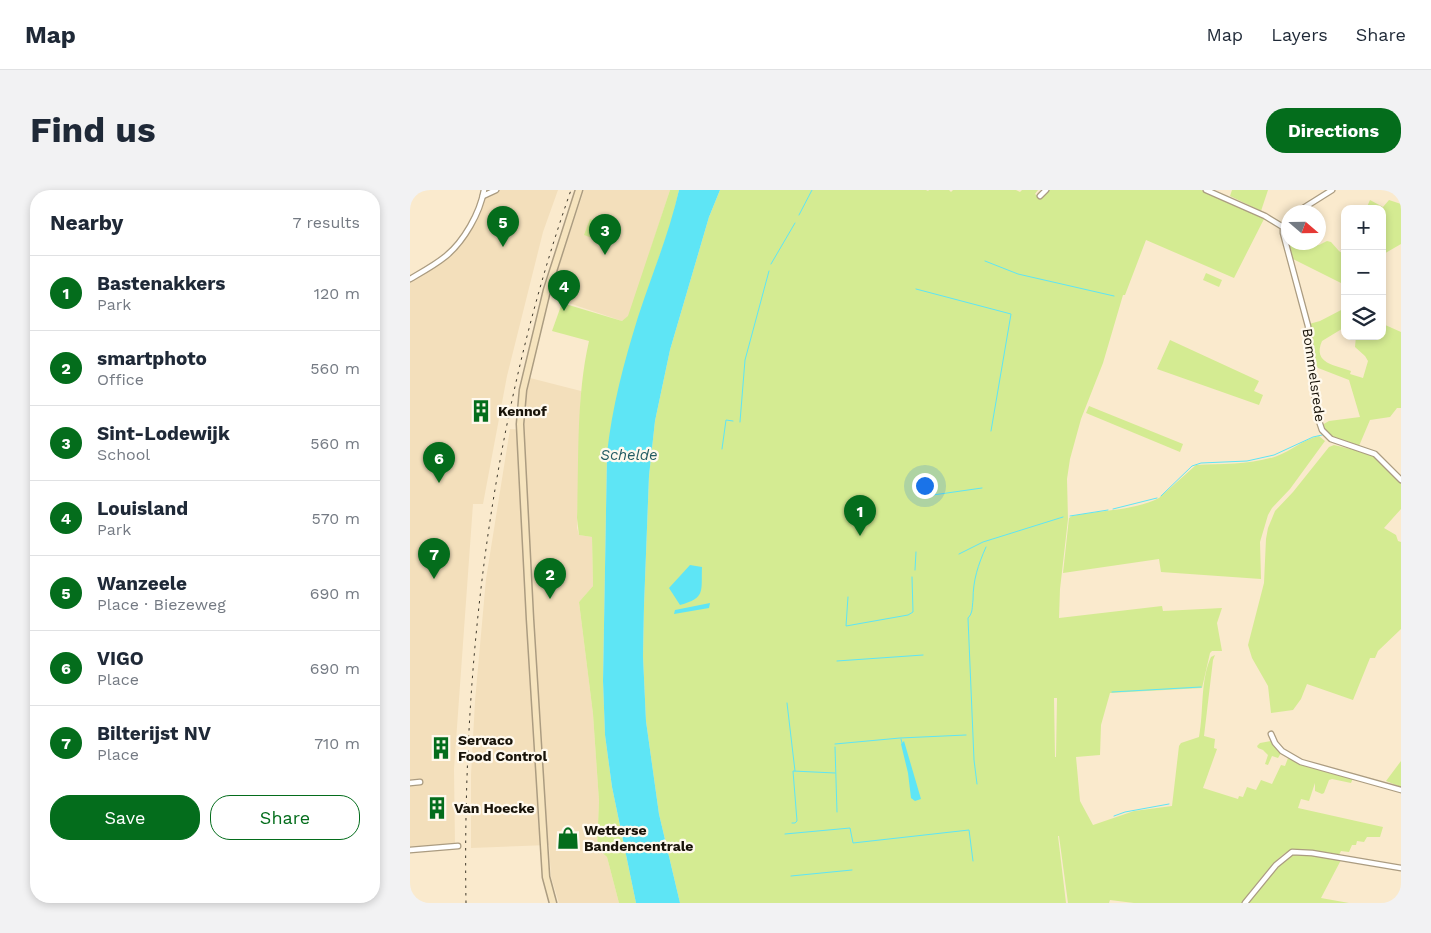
<!DOCTYPE html>
<meta charset="utf-8">
<style>
body{margin:0;font-family:"Work Sans",sans-serif;background:#f2f2f3;color:#1f2937}
.controls{position:absolute;right:15px;top:15px;display:grid;overflow:hidden;border-radius:10px;box-shadow:0 2px 8px #0003}
.controls button{width:45px;height:45px;display:grid;place-items:center;padding:0;border:0;border-bottom:1px solid #e0e1e3;background:#fff;color:#1f2937;font:25px sans-serif}
.compass{position:absolute;left:871px;top:15px;width:45px;height:45px;border-radius:50%;background:#fff;box-shadow:0 2px 8px #0003;rotate:110deg}
.you{position:absolute;left:514px;top:295px;width:18px;height:18px;margin:-12px;border:4px solid #fff;border-radius:50%;background:#1a73e8;box-shadow:0 0 0 8px #1a73e833}
.badge{display:grid;place-items:center;width:32px;height:32px;border-radius:50%;background:#046d1c;color:#fff;font-size:16px;font-weight:700}
.pin{position:absolute;translate:-50% -41px;filter:drop-shadow(0 1px 2px #0008)}
.pin::after{content:'';position:absolute;top:26px;width:18px;height:15px;background:inherit;clip-path:polygon(0 0,100% 0,50% 100%)}
.list{margin:0;padding:0;list-style:none}
h2{display:flex;justify-content:space-between;align-items:center;height:65px;margin:0;padding:0 20px;font-size:21px}
h2 small{font-size:16px;font-weight:400;color:#747a83}
.list li{display:grid;grid-template-columns:32px 1fr auto;gap:15px;align-items:center;box-sizing:border-box;height:75px;padding:0 20px;border-top:1px solid #e0e1e3}
.list b{display:block;font-size:19px;white-space:nowrap}
.list p{margin:0;font-size:16px;white-space:nowrap;color:#747a83}
.list em{font-size:16px;font-style:normal;color:#747a83}
.actions{display:flex;gap:10px;padding:15px 20px}
.actions a{flex:1;padding:11px 0;border:1px solid #046d1c;border-radius:20px;text-align:center;font-size:18px;color:#046d1c}
.actions .main{background:#046d1c;color:#fff}
.icon{flex:none;width:28px;height:28px;fill:none;stroke:currentColor;stroke-width:2;stroke-linecap:round;stroke-linejoin:round}
.map{position:relative;flex:none;width:991px;height:713px;overflow:hidden;border-radius:20px}
header{display:flex;align-items:center;gap:30px;box-sizing:border-box;height:70px;padding:0 25px;background:#fff;border-bottom:1px solid #e0e1e3}
header strong{font-size:24px}
nav{display:flex;gap:28px;margin-inline-start:auto;font-size:18px}
.intro{display:flex;align-items:center;justify-content:space-between;box-sizing:border-box;height:120px;padding:0 30px}
h1{margin:0;font-size:35px}
.button{padding:12px 22px;border-radius:20px;background:#046d1c;color:#fff;font-size:18px;font-weight:700}
main{display:flex;gap:30px;padding:0 30px}
aside{flex:1;background:#fff;border-radius:20px;box-shadow:0 2px 8px #0003}
.map>svg:first-child{display:block}
.built{fill:#f3dfbb}
.green{fill:#d4eb92;fill-rule:evenodd}
.water{fill:#5ee5f5}
.lines{fill:none;stroke-linecap:round;stroke-linejoin:round}
.stream{stroke:#5ee5f5;stroke-width:1}
.street-casing{stroke:#ab9c81;stroke-width:7}
.secondary-casing{stroke:#ab9c81;stroke-width:9}
.street{stroke:#fff;stroke-width:4.5}
.secondary{stroke:#f6e4be;stroke-width:6}
.rail{stroke:#3e382a;stroke-width:1;stroke-dasharray:2.5 5;stroke-linecap:butt}
.labels{text-anchor:middle;stroke-width:4.5;stroke-linejoin:round;paint-order:stroke}
.street-label{font-size:14px;fill:#181309;stroke:#fff9ed}
.poi-label{font-size:14px;font-weight:bold;fill:#181309;stroke:#fff9ed;text-anchor:start}
.water-label{font-size:15px;font-style:italic;fill:#245c63;stroke:#fff9ed}
</style>
<header>
<strong>Map</strong>
<nav><a>Map</a><a>Layers</a><a>Share</a></nav>
</header>
<div class="intro"><h1>Find us</h1><a class="button">Directions</a></div>
<main>
<aside>
<h2>Nearby<small>7 results</small></h2>
<ul class="list">
<li><span class="badge">1</span><div><b>Bastenakkers</b><p>Park</p></div><em>120 m</em></li>
<li><span class="badge">2</span><div><b>smartphoto</b><p>Office</p></div><em>560 m</em></li>
<li><span class="badge">3</span><div><b>Sint-Lodewijk</b><p>School</p></div><em>560 m</em></li>
<li><span class="badge">4</span><div><b>Louisland</b><p>Park</p></div><em>570 m</em></li>
<li><span class="badge">5</span><div><b>Wanzeele</b><p>Place · Biezeweg</p></div><em>690 m</em></li>
<li><span class="badge">6</span><div><b>VIGO</b><p>Place</p></div><em>690 m</em></li>
<li><span class="badge">7</span><div><b>Bilterijst NV</b><p>Place</p></div><em>710 m</em></li>
</ul>
<div class="actions"><a class="main">Save</a><a>Share</a></div>
</aside>
<div class="map">
<svg width="991" height="713" viewBox="0 0 991 713">
<rect width="100%" height="100%" fill="#faeacd"/>
<g class="built">
<polygon points="82,0 148,0 133,42 97,186 73,314 63,314 44,579 45,655 0,657 0,89 36,66 56,43 73,6"/>
<polygon points="174,0 260,0 219,126 212,131 141,107 149,76"/>
<polygon points="120,188 171,201 167,338 169,345 182,347 183,396 169,412 183,524 189,611 187,658 197,667 209,713 149,713 141,687 139,655 61,658 61,585 65,511 76,389 100,239 113,240 114,213"/>
</g>
<g class="green">
<path d="M260,0H269L262,30L229,126L197,264L193,491L195,545L202,597L226,713H209L197,667L187,658L189,611L183,524L169,412L183,396L182,347L169,345L167,328C169,269 166,208 179,151L142,141L152,113L212,131L218,126Z"/>
<path d="M310,0H516L518,1L519,0H539L541,2L543,0H606L610,2L612,0H628L625,4L630,8L639,0H791L854,29L824,88L736,50L715,105H713L693,173L671,229L660,269L657,289L658,329L650,399L649,428L752,416L753,421L812,418L807,433L812,461H802L800,463L792,498L700,503L691,535L690,565L666,567L670,611L683,635L724,621L762,616L769,556L771,553L789,547C794,521 790,491 801,467L805,465L803,470L794,546L805,549L804,558L807,559L793,598L828,609L829,606L833,607L837,597L846,600L851,590L862,594L871,575L875,576L878,568L903,578L943,588L941,593L922,589L919,590L914,603L912,604L905,601V593L899,611L891,609L888,618L973,637L970,647H957L954,652L947,651L946,655H942L939,662L931,661L929,665C916,664 890,657 879,661C866,666 841,701 832,713H724L700,710L699,713H658L649,646H648L656,713H270L249,624L236,531L233,466L234,416L239,286L245,231L260,160L299,27ZM644,508H647L646,567H645Z"/>
<polygon points="822,0 858,0 851,21 820,6"/>
<polygon points="960,10 973,17 979,10 991,14 991,54 972,65 972,19 956,19"/>
<polygon points="180,29 191,33 185,49 174,45"/>
<polygon points="878,36 878,52 892,53 900,56 909,55 917,51 921,52 929,61 935,65 935,95 883,69 878,56"/>
<polygon points="796,83 812,90 809,97 793,90"/>
<path d="M935,118V137L912,151C902,174 926,175 941,181L940,184L953,188L958,171L955,166L945,157L946,146H972L973,134L991,142V218H987L980,227L960,230L949,256C933,253 918,251 912,235L919,231L950,227L939,190L903,176L899,134L910,131Z"/>
<polygon points="760,150 849,191 844,201 853,205 849,215 747,179"/>
<polygon points="679,216 773,254 770,262 676,223"/>
<path d="M909,246L915,251L880,299L862,318L858,325L850,352L851,389L751,382L749,369L653,383L659,328L662,326C690,320 723,321 749,308L786,275C813,274 841,275 867,266C881,261 894,249 909,246Z"/>
<polygon points="924,255 961,264 991,292 991,319 974,338 986,345 988,351 991,352 991,439 968,461 965,468 960,468 943,510 897,494 891,509 883,520 861,523 858,496 842,468 838,455 854,393 856,349 858,338 865,321 883,302 919,257"/>
<polygon points="861,551 871,563 868,568 862,566 858,575 855,574 858,565 853,560 848,558 847,556 850,553"/>
<polygon points="991,571 991,597 976,591"/>
<polygon points="892,663 931,670 911,708 939,713 838,713 869,674 879,666"/>
</g>
<g class="water">
<path d="M269,0H310L299,27L260,160L245,231L239,286L234,416L233,466L236,531L249,624L270,713H226L202,597L195,545L193,491L197,264C202,217 214,172 228,127C242,84 259,44 269,0Z"/>
<path d="M280,375L292,377C291,401 296,408 270,415L259,398Z"/>
<polygon points="300,413 299,418 264,424 265,420"/>
<polygon points="494,551 511,609 505,611 501,608 498,583 491,554"/>
</g>
<g class="lines">
<g class="stream">
<polyline points="389,25 402,0"/>
<polyline points="575,71 608,84 704,106"/>
<polyline points="361,74 385,33"/>
<polyline points="506,99 601,124 581,241"/>
<polyline points="330,232 335,170 359,81"/>
<polyline points="312,259 316,230 323,231"/>
<polyline points="516,306 572,298"/>
<polyline points="751,306 782,276 791,273 837,271 864,265 903,247 912,245"/>
<polyline points="703,319 747,308"/>
<polyline points="660,326 698,320"/>
<polyline points="549,364 573,352 653,327"/>
<polyline points="505,380 506,362"/>
<polyline points="438,407 436,436 498,425 503,422 502,387"/>
<polyline points="427,471 513,465"/>
<polyline points="702,502 791,497"/>
<polyline points="377,513 385,581"/>
<polyline points="491,549 492,553"/>
<polyline points="425,554 490,548 556,545"/>
<polyline points="425,557 427,622"/>
<path d="M567,594L564,570L558,428C563,423 562,417 563,410C563,390 568,375 576,357"/>
<polyline points="704,626 715,622 759,614"/>
<polyline points="382,633 385,633 387,631 383,581 425,583"/>
<polyline points="375,644 440,638 443,653 559,640 563,671"/>
<polyline points="381,686 442,680"/>
</g>
<defs>
<g id="street">
<polyline points="796,0 855,26 873,37 873,43 898,136 905,207 907,225 912,240 921,249 965,264 991,290"/>
<polyline points="73,6 86,0"/>
<polyline points="630,6 636,0"/>
<polyline points="887,22 922,0"/>
<polyline points="873,37 878,30"/>
<path d="M0,89C12,82 25,75 36,66C54,51 70,23 74,0"/>
<polyline points="861,544 865,553 872,561 891,572 991,600"/>
<polyline points="0,593 10,592"/>
<polyline points="0,660 48,656"/>
<polyline points="835,713 866,675 882,662 902,663 991,678"/>
</g>
<polyline id="secondary" points="143,713 136,687 120,429 110,234 113,200 137,100 169,0"/>
</defs>
<use href="#street" class="street-casing"/>
<use href="#secondary" class="secondary-casing"/>
<use href="#street" class="street"/>
<use href="#secondary" class="secondary"/>
<path class="rail" d="M56,713C52,472 81,228 161,0"/>
</g>
<defs>
<symbol id="building-bare" viewBox="-9 -9 18 18"><path d="M-4-6H4V6H1V3H-1V6H-4ZM-2.5-4.3h1.7v1.8h-1.7ZM.8-4.3h1.7v1.8H.8ZM-2.5-1h1.7V.8h-1.7ZM.8-1h1.7V.8H.8Z" fill="#046d1c" stroke="#fff9ed" stroke-width="2.5" paint-order="stroke"/></symbol>
<symbol id="shop-bare" viewBox="-9 -9 18 18"><path d="M-5-2.5h2.3a2.7 3.5 0 0 1 5.4 0H5L5.5 6h-11ZM-1.5-2.5h3a1.5 2.3 0 0 0-3 0Z" fill="#046d1c" stroke="#fff9ed" stroke-width="2.5" paint-order="stroke"/></symbol>
</defs>
<g fill-rule="evenodd">
<use href="#building-bare" x="55" y="205" width="32" height="32"/>
<use href="#building-bare" x="15" y="542" width="32" height="32"/>
<use href="#building-bare" x="11" y="602" width="32" height="32"/>
<use href="#shop-bare" x="142" y="632" width="32" height="32"/>
</g>
<g class="labels">
<g class="street-label">
<text transform="translate(904 185) rotate(82)" y="5">Bommelsrede</text>
</g>
<g class="poi-label">
<text x="88" y="226">Kennof</text>
<text x="48" y="555">Servaco<tspan x="48" dy="16">Food Control</tspan></text>
<text x="44" y="623">Van Hoecke</text>
<text x="174" y="645">Wetterse<tspan x="174" dy="16">Bandencentrale</tspan></text>
</g>
<g class="water-label">
<text x="219" y="270">Schelde</text>
</g>
</g>
</svg>
<div class="controls">
<button>+</button>
<button>−</button>
<button><svg class="icon" aria-label="layers" viewBox="0 0 24 24"><path d="M12 4l9 5-9 5-9-5zM3 14l9 5 9-5"/></svg></button>
</div>
<svg class="compass" viewBox="-18 -18 36 36"><path d="M0-13l5 13h-10z" fill="#e53935"/><path d="M0 13l5-13h-10z" fill="#747a83"/></svg>
<div class="you"></div>
<div class="pin badge" style="left:450px;top:346px">1</div>
<div class="pin badge" style="left:140px;top:409px">2</div>
<div class="pin badge" style="left:195px;top:65px">3</div>
<div class="pin badge" style="left:154px;top:121px">4</div>
<div class="pin badge" style="left:93px;top:57px">5</div>
<div class="pin badge" style="left:29px;top:293px">6</div>
<div class="pin badge" style="left:24px;top:389px">7</div>
</div>
</main>
